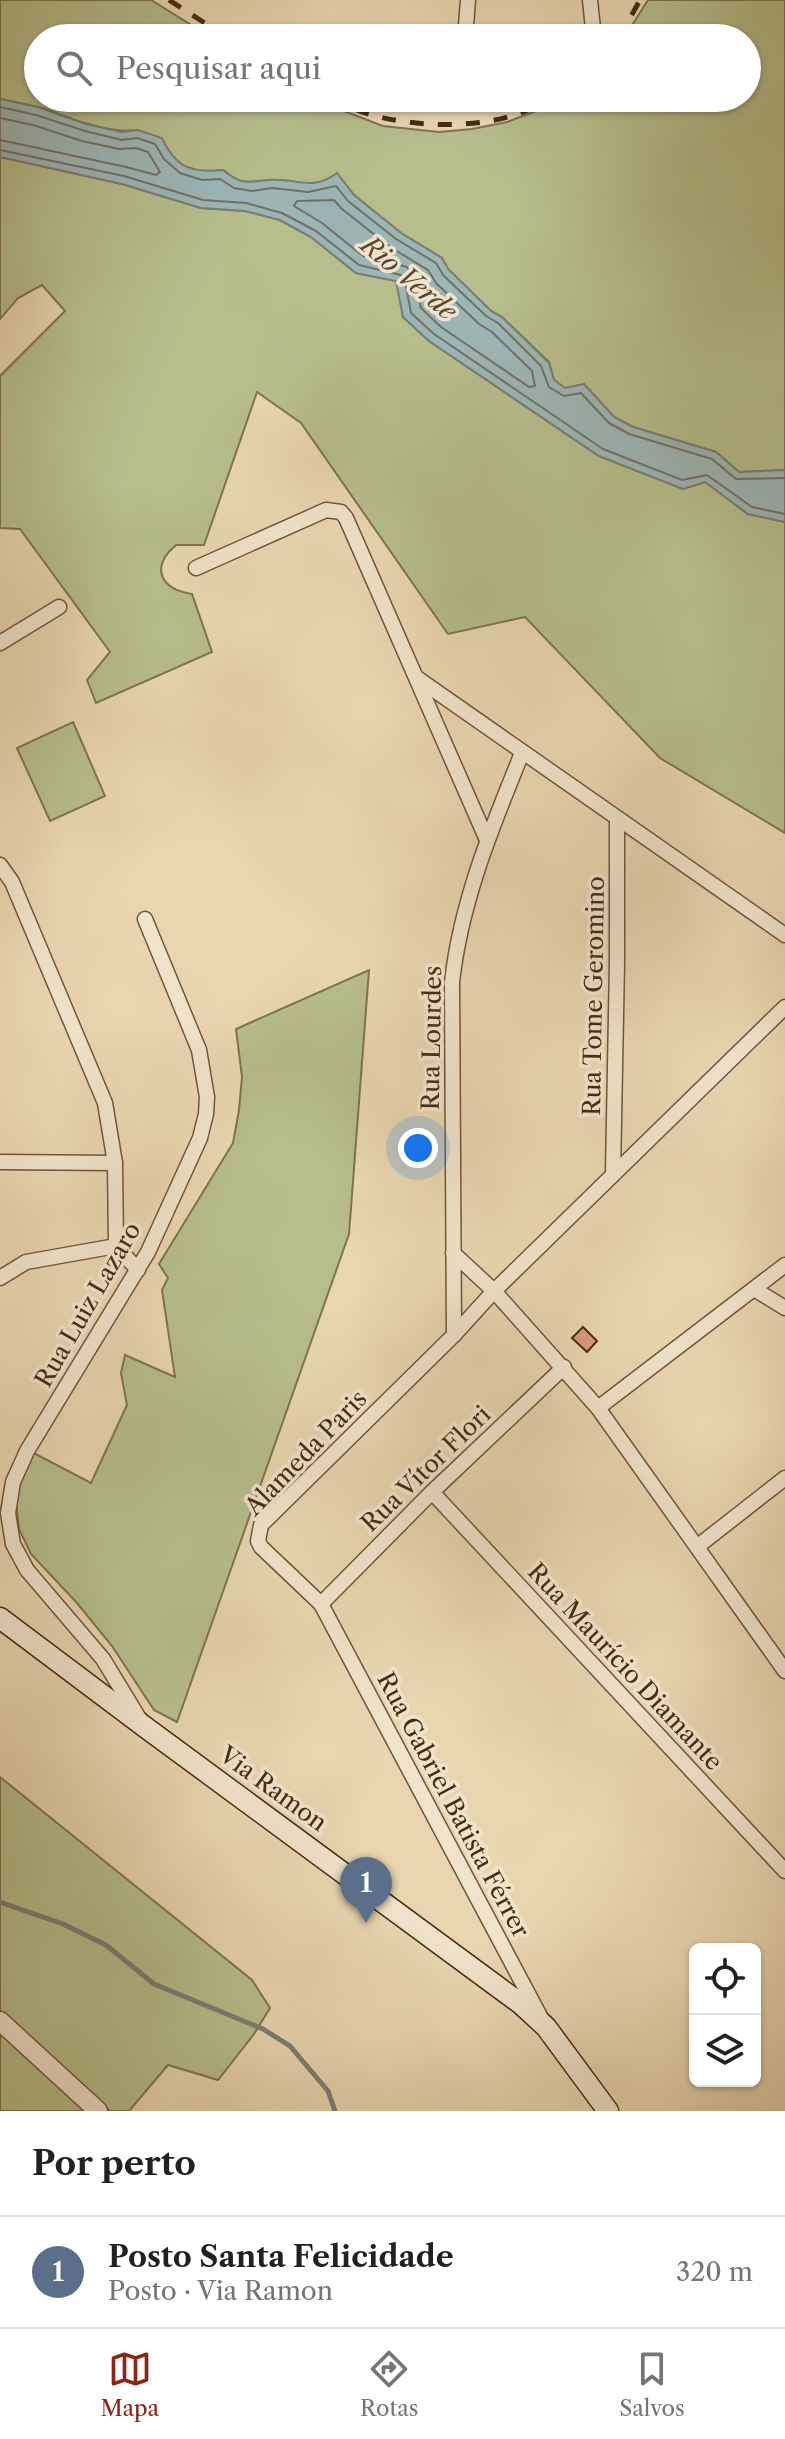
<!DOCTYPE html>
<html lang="pt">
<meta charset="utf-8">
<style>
body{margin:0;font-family:"Libre Caslon Text",serif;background:#f2f2f2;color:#202124}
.controls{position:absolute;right:24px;bottom:24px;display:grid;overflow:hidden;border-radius:12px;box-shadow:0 2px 6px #0004}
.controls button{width:72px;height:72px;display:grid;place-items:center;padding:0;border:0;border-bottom:2px solid #e0e0e0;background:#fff;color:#202124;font:40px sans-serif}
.you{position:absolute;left:418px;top:1148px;width:28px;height:28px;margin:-20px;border:6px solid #fff;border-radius:50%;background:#1a73e8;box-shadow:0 0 0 12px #1a73e833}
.badge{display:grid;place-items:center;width:52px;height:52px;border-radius:50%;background:#8f2418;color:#fff;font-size:26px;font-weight:700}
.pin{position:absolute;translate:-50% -66px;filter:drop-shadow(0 2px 4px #0008)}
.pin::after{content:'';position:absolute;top:42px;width:28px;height:24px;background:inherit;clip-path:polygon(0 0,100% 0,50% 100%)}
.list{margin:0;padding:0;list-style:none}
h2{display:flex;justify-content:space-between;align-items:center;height:104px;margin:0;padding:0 32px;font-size:34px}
h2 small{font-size:26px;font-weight:400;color:#757577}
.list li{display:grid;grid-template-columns:52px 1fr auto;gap:24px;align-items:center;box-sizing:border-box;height:112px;padding:0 32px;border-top:2px solid #e0e0e0}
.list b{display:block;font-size:30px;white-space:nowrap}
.list p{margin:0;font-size:26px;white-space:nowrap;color:#757577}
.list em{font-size:26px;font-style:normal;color:#757577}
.icon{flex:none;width:44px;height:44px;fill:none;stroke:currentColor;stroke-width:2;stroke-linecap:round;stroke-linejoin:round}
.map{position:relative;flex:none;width:785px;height:2111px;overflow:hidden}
.search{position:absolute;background:#fff;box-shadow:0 2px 6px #0004;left:24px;right:24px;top:24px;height:88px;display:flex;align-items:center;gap:20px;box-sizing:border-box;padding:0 28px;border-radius:44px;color:#757577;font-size:30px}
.sheet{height:216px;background:#fff}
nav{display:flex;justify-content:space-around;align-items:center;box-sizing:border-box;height:112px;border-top:2px solid #e0e0e0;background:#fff;font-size:22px;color:#757577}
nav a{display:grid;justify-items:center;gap:4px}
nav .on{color:#8f2418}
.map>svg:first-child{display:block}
.green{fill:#b6be8c;stroke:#7e744e;stroke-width:2}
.water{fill:#9cb6b6;stroke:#7a7e74;stroke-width:2}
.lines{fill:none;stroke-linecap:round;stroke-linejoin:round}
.shore{stroke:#727064;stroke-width:2}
.stream{stroke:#7a7e74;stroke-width:5}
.building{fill:#d89a85;stroke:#472b11;stroke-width:2}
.minor-casing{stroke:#705639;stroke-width:17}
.tertiary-casing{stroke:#705639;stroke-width:21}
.secondary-casing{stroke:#472b11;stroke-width:23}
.minor{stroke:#f1e4cc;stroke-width:14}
.tertiary{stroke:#f1e4cc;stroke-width:18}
.secondary{stroke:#f1e4cc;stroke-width:20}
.rail{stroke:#472b11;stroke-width:5;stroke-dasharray:14 14;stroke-linecap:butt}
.labels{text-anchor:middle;stroke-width:7;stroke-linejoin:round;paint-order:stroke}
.street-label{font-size:24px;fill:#472b11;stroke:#f1e4cc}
.water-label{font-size:26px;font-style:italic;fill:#584732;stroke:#f1e4cc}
</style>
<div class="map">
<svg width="785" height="2111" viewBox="0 0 785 2111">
<rect width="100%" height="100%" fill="#e9d6b1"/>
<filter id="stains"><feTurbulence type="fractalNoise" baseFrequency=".0025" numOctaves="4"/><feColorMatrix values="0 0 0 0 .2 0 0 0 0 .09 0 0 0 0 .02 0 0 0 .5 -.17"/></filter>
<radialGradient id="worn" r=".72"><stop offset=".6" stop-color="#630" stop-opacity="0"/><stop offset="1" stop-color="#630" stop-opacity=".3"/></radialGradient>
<g class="green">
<path d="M0,0H151L212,38H38V98H310L383,126L439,132L472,129L507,122L544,108L560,98H747V38H624L648,0H785V470L739,472L716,452L633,427L614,417L584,384L566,389L554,380L549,362L502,317L491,311L448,269L442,258L401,233L354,195L337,174C311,192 298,178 270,180C246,181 244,187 223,170L203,172L184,166L138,130C103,134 71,117 38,107C26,104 13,102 0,99Z"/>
<path d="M0,157L122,184L201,208L245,211L280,220L311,237L356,273L397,281L403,317L429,341L599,456L683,489L705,482L748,514L785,522V833L660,758L525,617L448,634L301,423L257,392L204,545H176C150,567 160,589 192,594L212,652L96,703L87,680L110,652L20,529L0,528V376L65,311L42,285L18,298L0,319Z"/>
<polygon points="73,722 105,796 50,821 17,748"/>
<polygon points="369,970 349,1234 177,1722 154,1710 112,1646 77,1603 31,1554 19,1529 16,1502 21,1480 34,1453 91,1483 127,1405 121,1373 125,1355 175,1377 162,1290 168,1278 159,1264 233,1143 239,1110 242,1077 236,1029"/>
<polygon points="0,1777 252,1980 270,2008 254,2034 218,2080 168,2065 129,2111 110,2111 0,2012"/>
<polygon points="0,2030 87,2111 0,2111"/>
</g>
<path class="water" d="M0,99L38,107L86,124L122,132L138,130L162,138C176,168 191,173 223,170C244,187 246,181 270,180C298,178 311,192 337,173L354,195L401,233L442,258L448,269L491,311L502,317L549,363L554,380L565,388L584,384L614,417L633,427L716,452L739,472L785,470V522L748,514L705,482L683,489L599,456L429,341L403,317L396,281L356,273L311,237L280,220L245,211L201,208L122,184L0,157Z"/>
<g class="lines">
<g class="shore">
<polyline points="0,107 36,115 85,131 122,140 137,138 155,144 164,159 180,173 202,180 220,179 234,188 252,191 272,188 308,192 336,186 348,201 396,239 436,263 443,275 486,316 498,323 541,366 549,387 564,396 581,393 609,423 629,434 712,459 736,479 785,478"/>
<polyline points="0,118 33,125 82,141 119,149 136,148 148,152 160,172 156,175 126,167 0,140"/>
<polyline points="0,150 124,176 203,200 246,203 282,213 316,231 359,265 401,275 405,281 411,313 434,334 603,449 682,480 707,475 752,507 785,514"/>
<polygon points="334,200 342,209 390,247 428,270 436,283 479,324 492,332 532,371 535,386 529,387 441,327 421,308 414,277 407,267 363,256 322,223 294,206 297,201"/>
</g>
<polyline class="stream" points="0,1902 63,1924 106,1945 154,1984 263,2029 290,2046 328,2091 335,2111"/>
</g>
<polygon class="building" points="583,1327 597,1341 587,1352 572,1338"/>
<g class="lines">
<defs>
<g id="minor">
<polyline points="590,0 594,38"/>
<polyline points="465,38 468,0"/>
<polyline points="196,568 326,510 341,512 346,518 487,840"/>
<polyline points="0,643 59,607"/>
<polyline points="417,678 785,935"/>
<polyline points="0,865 12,882 105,1103 115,1163 116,1246"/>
<polyline points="0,1162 115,1163"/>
<polyline points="613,1173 617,962 617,819"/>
<polyline points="116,1246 138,1270"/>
<polyline points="453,1253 494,1291 598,1408 785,1671"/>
<polyline points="0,1278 26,1262 116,1246"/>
<polyline points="754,1289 785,1308"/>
<path d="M454,1335L452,982C461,901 492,827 522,753"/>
<polyline points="598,1408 785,1265"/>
<polyline points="432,1492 785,1871"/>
<polyline points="698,1546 785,1478"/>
<polyline points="321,1604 432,1492 564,1367"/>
<polyline points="140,1720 103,1659 27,1570 13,1544 8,1513 13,1482 27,1451 148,1252 200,1138 206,1114 207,1097 199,1050 145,919"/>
<polyline points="540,2016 321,1604 261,1547 258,1541 261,1525 454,1335 494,1291 785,1007"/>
</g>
<polyline id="tertiary" points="0,2021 98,2111"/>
<polyline id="secondary" points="0,1618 145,1727 521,2004 546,2027 608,2111"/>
</defs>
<use href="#minor" class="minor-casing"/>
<use href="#tertiary" class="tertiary-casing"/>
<use href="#secondary" class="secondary-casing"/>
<use href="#minor" class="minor"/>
<use href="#tertiary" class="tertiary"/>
<use href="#secondary" class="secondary"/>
<g class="rail">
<polyline points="169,0 228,38"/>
<polyline points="616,38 625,27 640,0"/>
<path d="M330,98C342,103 353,109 365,113C416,129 504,132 548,98"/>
</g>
</g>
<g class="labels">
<g class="street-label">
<text transform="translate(594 996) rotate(-89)" y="8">Rua Tome Geromino</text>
<text transform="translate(432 1038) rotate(-89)" y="8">Rua Lourdes</text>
<text transform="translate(88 1305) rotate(-60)" y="8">Rua Luiz Lazaro</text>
<text transform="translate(306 1453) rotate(-46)" y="8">Alameda Paris</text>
<text transform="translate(426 1469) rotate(-44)" y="8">Rua Vítor Flori</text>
<text transform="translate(625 1667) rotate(47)" y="8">Rua Maurício Diamante</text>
<text transform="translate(273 1789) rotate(36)" y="8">Via Ramon</text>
<text transform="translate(453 1805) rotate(62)" y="8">Rua Gabriel Batista Férrer</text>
</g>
<g class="water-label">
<text transform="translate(409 278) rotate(40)" y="9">Rio Verde</text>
</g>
</g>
<rect width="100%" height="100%" filter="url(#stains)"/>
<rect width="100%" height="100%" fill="url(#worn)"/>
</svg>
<div class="controls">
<button><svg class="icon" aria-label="locate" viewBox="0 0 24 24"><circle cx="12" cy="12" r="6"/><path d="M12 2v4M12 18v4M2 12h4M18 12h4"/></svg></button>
<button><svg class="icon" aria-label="layers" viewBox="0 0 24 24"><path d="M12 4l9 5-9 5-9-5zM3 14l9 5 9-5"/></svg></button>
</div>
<div class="you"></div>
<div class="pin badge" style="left:366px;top:1923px;background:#5c6f8a">1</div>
<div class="search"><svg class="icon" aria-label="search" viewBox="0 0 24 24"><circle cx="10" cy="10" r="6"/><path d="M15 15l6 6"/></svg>Pesquisar aqui</div>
</div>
<section class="sheet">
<h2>Por perto<small></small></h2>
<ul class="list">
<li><span class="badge" style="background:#5c6f8a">1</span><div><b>Posto Santa Felicidade</b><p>Posto · Via Ramon</p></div><em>320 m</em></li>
</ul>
</section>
<nav>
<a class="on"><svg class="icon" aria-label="map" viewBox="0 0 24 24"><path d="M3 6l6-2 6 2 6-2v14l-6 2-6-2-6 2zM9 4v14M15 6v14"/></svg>Mapa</a>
<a><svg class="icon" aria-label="directions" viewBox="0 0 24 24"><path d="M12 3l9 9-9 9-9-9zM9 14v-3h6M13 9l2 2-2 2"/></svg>Rotas</a>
<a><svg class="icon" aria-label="saved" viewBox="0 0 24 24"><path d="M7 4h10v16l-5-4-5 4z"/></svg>Salvos</a>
</nav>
